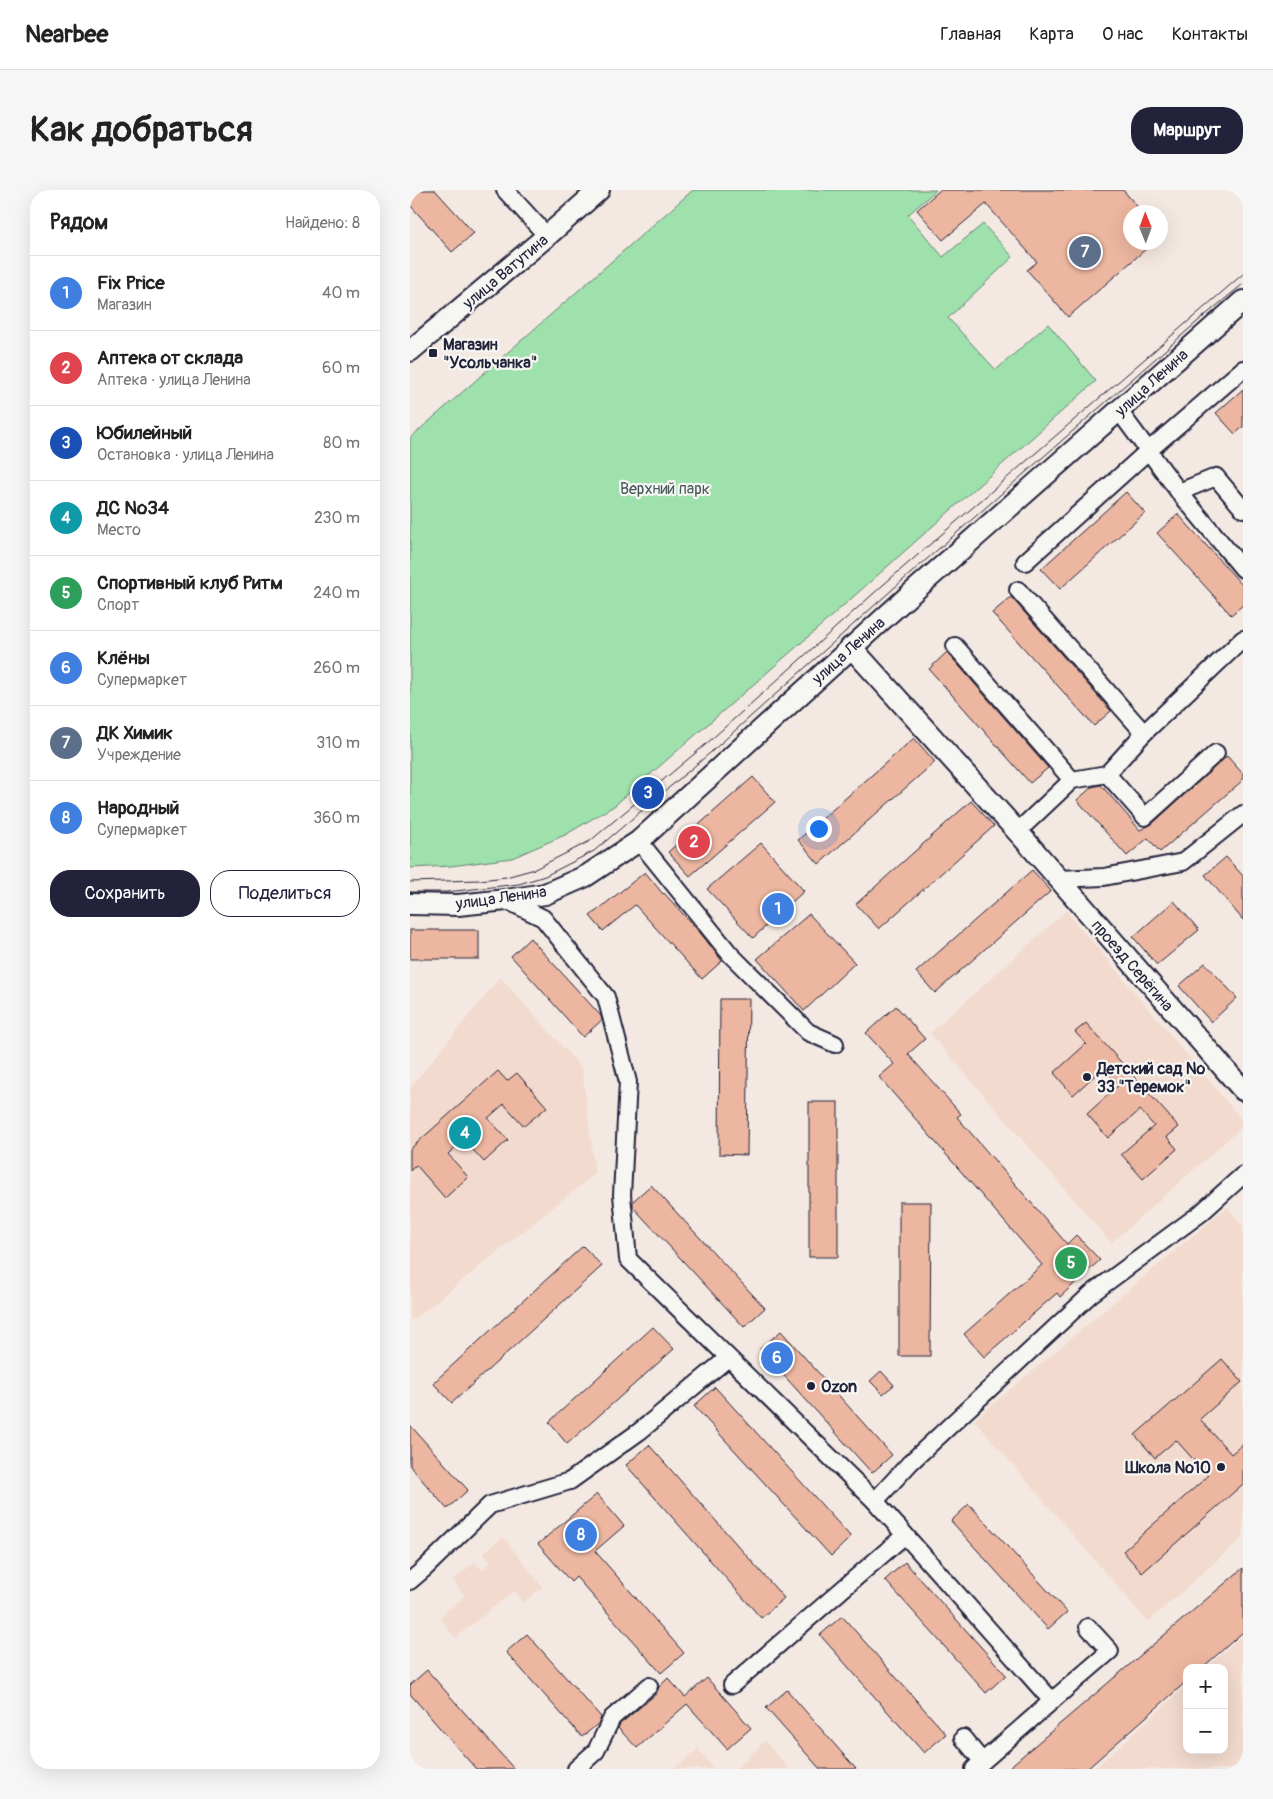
<!DOCTYPE html>
<html lang="ru">
<meta charset="utf-8">
<style>
body{margin:0;font-family:Pangolin,sans-serif;background:#f6f6f6;color:#222}
.controls{position:absolute;right:15px;bottom:15px;display:grid;overflow:hidden;border-radius:10px;box-shadow:0 5px 20px #0002}
.controls button{width:45px;height:45px;display:grid;place-items:center;padding:0;border:0;border-bottom:1px solid #e0e0e0;background:#fff;color:#222;font:25px sans-serif}
.compass{position:absolute;left:713px;top:15px;width:45px;height:45px;border-radius:50%;background:#fff;box-shadow:0 5px 20px #0002;rotate:359deg}
.you{position:absolute;left:408px;top:638px;width:18px;height:18px;margin:-12px;border:4px solid #fff;border-radius:50%;background:#1a73e8;box-shadow:0 0 0 8px #1a73e833}
.badge{display:grid;place-items:center;width:32px;height:32px;border-radius:50%;background:#22223b;color:#fff;font-size:16px;font-weight:700}
.pin{position:absolute;translate:-50% -50%;border:2px solid #fff;box-shadow:0 1px 5px #0006}
.list{margin:0;padding:0;list-style:none}
h2{display:flex;justify-content:space-between;align-items:center;height:65px;margin:0;padding:0 20px;font-size:21px}
h2 small{font-size:16px;font-weight:400;color:#767676}
.list li{display:grid;grid-template-columns:32px 1fr auto;gap:15px;align-items:center;box-sizing:border-box;height:75px;padding:0 20px;border-top:1px solid #e0e0e0}
.list b{display:block;font-size:19px;white-space:nowrap}
.list p{margin:0;font-size:16px;white-space:nowrap;color:#767676}
.list em{font-size:16px;font-style:normal;color:#767676}
.actions{display:flex;gap:10px;padding:15px 20px}
.actions a{flex:1;padding:11px 0;border:1px solid #22223b;border-radius:20px;text-align:center;font-size:18px;color:#22223b}
.actions .main{background:#22223b;color:#fff}
.map{position:relative;flex:none;width:833px;height:1579px;overflow:hidden;border-radius:20px}
header{display:flex;align-items:center;gap:30px;box-sizing:border-box;height:70px;padding:0 25px;background:#fff;border-bottom:1px solid #e0e0e0}
header strong{font-size:24px}
nav{display:flex;gap:28px;margin-inline-start:auto;font-size:18px}
.intro{display:flex;align-items:center;justify-content:space-between;box-sizing:border-box;height:120px;padding:0 30px}
h1{margin:0;font-size:35px}
.button{padding:12px 22px;border-radius:20px;background:#22223b;color:#fff;font-size:18px;font-weight:700}
main{display:flex;gap:30px;padding:0 30px}
aside{flex:1;background:#fff;border-radius:20px;box-shadow:0 5px 20px #0002}
.map>svg:first-child{display:block}
.built{fill:#f2dace}
.park{fill:#9ee1ac;stroke:#608274}
.building{fill:#ecb6a0;stroke:#22223b}
.lines{fill:none;stroke-linecap:round;stroke-linejoin:round}
.minor-casing{stroke:#22223b;stroke-width:20}
.tertiary-casing{stroke:#22223b;stroke-width:24}
.minor{stroke:#f6f6f2;stroke-width:16}
.tertiary{stroke:#f6f6f2;stroke-width:20}
.tram{stroke:#22223b;stroke-width:1}
.poi-dot{fill:#22223b;stroke:#f6f6f2;stroke-width:2}
.labels{text-anchor:middle;stroke-width:4.5;stroke-linejoin:round;paint-order:stroke}
.street-label{font-size:16px;fill:#22223b;stroke:#f6f6f2}
.poi-label{font-size:16px;font-weight:bold;fill:#22223b;stroke:#f6f6f2;text-anchor:start}
.park-label{font-size:16px;fill:#475b5d;stroke:#f6f6f2}
</style>
<header>
<strong>Nearbee</strong>
<nav><a>Главная</a><a>Карта</a><a>О нас</a><a>Контакты</a></nav>
</header>
<div class="intro"><h1>Как добраться</h1><a class="button">Маршрут</a></div>
<main>
<aside>
<h2>Рядом<small>Найдено: 8</small></h2>
<ul class="list">
<li><span class="badge" style="background:#3f7fe0">1</span><div><b>Fix Price</b><p>Магазин</p></div><em>40 m</em></li>
<li><span class="badge" style="background:#e0444e">2</span><div><b>Аптека от склада</b><p>Аптека · улица Ленина</p></div><em>60 m</em></li>
<li><span class="badge" style="background:#1a4fb4">3</span><div><b>Юбилейный</b><p>Остановка · улица Ленина</p></div><em>80 m</em></li>
<li><span class="badge" style="background:#0f9aa8">4</span><div><b>ДС №34</b><p>Место</p></div><em>230 m</em></li>
<li><span class="badge" style="background:#2e9e5b">5</span><div><b>Спортивный клуб Ритм</b><p>Спорт</p></div><em>240 m</em></li>
<li><span class="badge" style="background:#3f7fe0">6</span><div><b>Клёны</b><p>Супермаркет</p></div><em>260 m</em></li>
<li><span class="badge" style="background:#5c6f8a">7</span><div><b>ДК Химик</b><p>Учреждение</p></div><em>310 m</em></li>
<li><span class="badge" style="background:#3f7fe0">8</span><div><b>Народный</b><p>Супермаркет</p></div><em>360 m</em></li>
</ul>
<div class="actions"><a class="main">Сохранить</a><a>Поделиться</a></div>
</aside>
<div class="map">
<svg width="833" height="1579" viewBox="0 0 833 1579">
<rect width="100%" height="100%" fill="#f4e9e2"/>
<filter id="ink" filterUnits="userSpaceOnUse"><feTurbulence type="fractalNoise" baseFrequency=".02" numOctaves="2"/><feDisplacementMap in="SourceGraphic" scale="10" xChannelSelector="R" yChannelSelector="G"/><feConvolveMatrix kernelMatrix="1 2 1 2 8 2 1 2 1" color-interpolation-filters="sRGB"/></filter>
<g filter="url(#ink)">
<g class="built">
<polygon points="656,721 833,931 833,936 701,1053 520,843"/>
<polygon points="90,787 172,878 185,984 3,1130 0,1127 0,898"/>
<polygon points="817,1017 833,1036 833,1347 738,1432 564,1230"/>
<polygon points="93,1347 133,1397 113,1413 104,1401 45,1448 29,1427 55,1406 43,1390 65,1372 72,1380 81,1373 73,1363"/>
<polygon points="833,1445 833,1579 684,1579 777,1495 777,1560 814,1560 814,1478 796,1478"/>
<polygon points="355,1551 379,1579 325,1579"/>
<polygon points="288,1559 304,1579 264,1579"/>
</g>
<polygon class="park" points="283,0 526,0 498,25 533,67 573,34 603,67 538,128 586,180 638,134 686,191 406,440 204,616 155,645 102,668 41,676 0,678 0,248"/>
<g class="building">
<polygon points="0,0 25,0 64,43 42,62 0,15"/>
<polygon points="530,0 713,0 732,22 720,22 720,52 744,52 658,127 617,80 627,72 576,14 533,50 507,20"/>
<polygon points="833,199 833,237 825,244 806,223"/>
<polygon points="716,302 735,323 650,399 631,379"/>
<polygon points="768,324 833,396 833,415 821,425 747,343"/>
<polygon points="601,407 701,521 684,536 582,423"/>
<polygon points="537,462 638,578 620,593 519,479"/>
<polygon points="504,548 525,572 409,674 388,650"/>
<polygon points="817,566 833,584 833,590 750,662 738,648 717,666 667,610 682,597 691,595 730,640 742,634"/>
<polygon points="343,587 365,612 280,686 258,662"/>
<polygon points="561,611 584,636 469,739 446,714"/>
<polygon points="351,653 394,701 343,748 297,699"/>
<polygon points="816,667 833,686 833,730 795,685"/>
<polygon points="622,680 641,701 525,803 506,782"/>
<polygon points="235,682 253,704 254,703 292,745 312,771 292,789 225,715 193,741 180,726"/>
<polygon points="764,711 789,740 747,775 723,747"/>
<polygon points="399,724 445,773 394,821 347,769"/>
<rect x="0" y="740" width="69" height="29"/>
<polygon points="120,748 191,826 192,830 173,847 101,766"/>
<polygon points="795,773 827,808 801,832 769,796"/>
<polygon points="310,809 339,809 337,965 309,964"/>
<polygon points="486,816 515,849 498,864 551,924 547,927 657,1054 666,1045 690,1070 650,1107 647,1103 574,1167 554,1144 632,1075 469,887 484,874 456,843"/>
<polygon points="676,833 769,937 757,947 767,959 733,989 711,964 744,936 730,920 698,948 677,924 709,895 693,878 663,905 644,883 676,854 665,842"/>
<polygon points="88,881 97,891 107,883 137,917 114,936 94,914 78,928 98,950 74,972 54,950 38,964 58,987 35,1008 6,975 0,981 0,959"/>
<rect x="399" y="912" width="29" height="155"/>
<polygon points="241,995 355,1118 334,1137 223,1017 223,1011"/>
<polygon points="489,1012 521,1012 520,1166 489,1166"/>
<polygon points="173,1056 192,1076 42,1213 23,1193"/>
<polygon points="243,1137 264,1159 157,1254 139,1232"/>
<polygon points="371,1141 482,1265 462,1283 350,1159"/>
<polygon points="812,1169 832,1192 790,1229 821,1264 833,1254 833,1294 732,1383 713,1361 798,1286 766,1250 745,1268 725,1245"/>
<polygon points="471,1181 484,1195 473,1204 460,1191"/>
<polygon points="305,1197 441,1347 421,1366 284,1216"/>
<polygon points="0,1235 58,1300 37,1319 0,1276"/>
<polygon points="239,1255 374,1408 351,1428 216,1275"/>
<polygon points="187,1304 214,1336 185,1361 274,1463 251,1483 166,1387 161,1392 128,1354"/>
<polygon points="559,1314 657,1422 638,1439 541,1331"/>
<polygon points="495,1372 596,1485 576,1503 475,1390"/>
<polygon points="833,1378 833,1442 792,1478 777,1478 777,1491 677,1579 597,1579"/>
<polygon points="432,1426 536,1544 514,1563 410,1445"/>
<polygon points="117,1444 191,1527 189,1533 172,1547 96,1462"/>
<polygon points="17,1480 104,1579 66,1579 0,1504 0,1495"/>
<polygon points="258,1488 275,1507 297,1488 341,1538 317,1559 277,1514 227,1558 208,1538 210,1534 246,1504 249,1497"/>
<polygon points="377,1500 446,1579 410,1579 356,1518"/>
</g>
<g class="lines">
<defs>
<g id="minor">
<polyline points="95,0 137,46"/>
<polyline points="709,221 769,302 833,379"/>
<polyline points="769,302 806,287 833,319"/>
<polyline points="615,372 738,261 833,179"/>
<polyline points="608,400 734,543"/>
<polyline points="545,456 662,590"/>
<polyline points="697,584 734,543 833,449"/>
<polyline points="607,642 662,590 697,584 735,627 806,563"/>
<polyline points="229,651 320,764 398,842 425,854"/>
<polyline points="648,689 694,687 773,672 833,624"/>
<polyline points="96,710 133,728 196,807 218,892 212,1005 218,1069 465,1311 642,1511 564,1579"/>
<polyline points="472,1319 465,1311 500,1273 681,1104 791,1023 833,985"/>
<polyline points="0,1391 14,1379 80,1315 160,1291 230,1241 318,1168"/>
<polyline points="322,1495 495,1345 488,1337"/>
<polyline points="636,1516 700,1461 678,1437"/>
<polyline points="553,1548 572,1571"/>
<polyline points="166,1579 186,1561 202,1528 239,1496"/>
</g>
<g id="tertiary">
<polyline points="0,161 137,46 189,0"/>
<polyline points="441,457 614,649 833,900"/>
<polyline points="0,714 48,715 96,710 135,704 176,686 229,651 495,409 833,111"/>
</g>
</defs>
<use href="#minor" class="minor-casing"/>
<use href="#tertiary" class="tertiary-casing"/>
<use href="#minor" class="minor"/>
<use href="#tertiary" class="tertiary"/>
<g class="tram">
<polyline points="0,692 70,690 96,687 125,679 180,651 295,555 473,395 833,84"/>
<polyline points="0,702 36,702 109,694 135,686 184,661 300,563 484,398 787,132 833,94"/>
</g>
</g>
</g>
<g class="poi-dot">
<rect x="18" y="158" width="10" height="10" rx="2.5"/>
<circle cx="677" cy="887" r="5"/>
<circle cx="401" cy="1196" r="5"/>
<circle cx="811" cy="1277" r="5"/>
</g>
<g class="labels">
<g class="street-label">
<text transform="translate(95 81) rotate(-40)" y="6">улица Ватутина</text>
<text transform="translate(741 192) rotate(-42)" y="6">улица Ленина</text>
<text transform="translate(438 460) rotate(-42)" y="6">улица Ленина</text>
<text transform="translate(91 707) rotate(-8)" y="6">улица Ленина</text>
<text transform="translate(723 775) rotate(49)" y="6">проезд Серёгина</text>
</g>
<g class="poi-label">
<text x="33" y="160">Магазин<tspan x="33" dy="18">"Усольчанка"</tspan></text>
<text x="687" y="884">Детский сад №<tspan x="687" dy="18">33 "Теремок"</tspan></text>
<text x="411" y="1202">Ozon</text>
<text x="801" y="1283" text-anchor="end">Школа №10</text>
</g>
<g class="park-label">
<text x="255" y="304">Верхний парк</text>
</g>
</g>
</svg>
<div class="controls">
<button>+</button>
<button>−</button>
</div>
<svg class="compass" viewBox="-18 -18 36 36"><path d="M0-13l5 13h-10z" fill="#e53935"/><path d="M0 13l5-13h-10z" fill="#767676"/></svg>
<div class="you"></div>
<div class="pin badge" style="left:368px;top:719px;background:#3f7fe0">1</div>
<div class="pin badge" style="left:284px;top:652px;background:#e0444e">2</div>
<div class="pin badge" style="left:238px;top:603px;background:#1a4fb4">3</div>
<div class="pin badge" style="left:55px;top:943px;background:#0f9aa8">4</div>
<div class="pin badge" style="left:661px;top:1073px;background:#2e9e5b">5</div>
<div class="pin badge" style="left:367px;top:1168px;background:#3f7fe0">6</div>
<div class="pin badge" style="left:675px;top:62px;background:#5c6f8a">7</div>
<div class="pin badge" style="left:171px;top:1345px;background:#3f7fe0">8</div>
</div>
</main>
